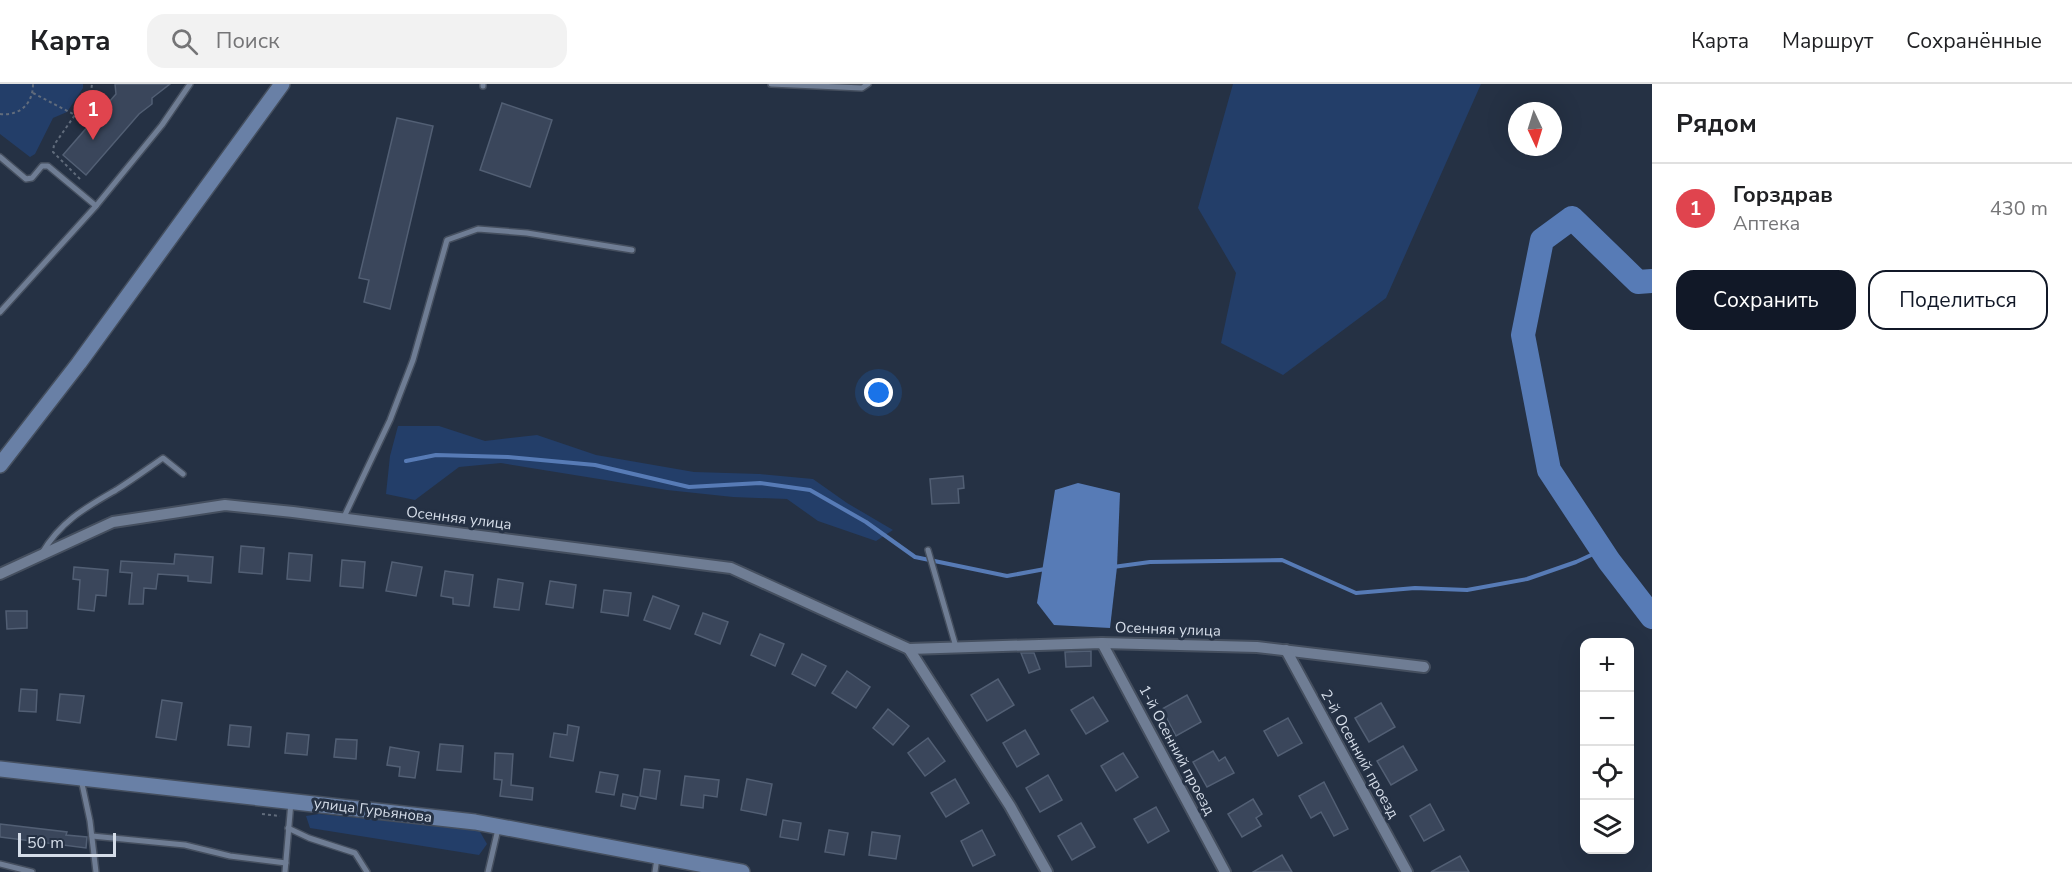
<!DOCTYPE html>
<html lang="ru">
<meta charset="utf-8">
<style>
body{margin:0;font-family:"Nunito Sans",sans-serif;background:#f2f2f2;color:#202124}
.controls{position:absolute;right:18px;bottom:18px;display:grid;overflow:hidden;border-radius:12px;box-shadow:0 6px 24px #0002}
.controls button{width:54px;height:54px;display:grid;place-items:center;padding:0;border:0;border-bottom:2px solid #e0e0e0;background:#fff;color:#202124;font:30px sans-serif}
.compass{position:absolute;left:1508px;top:18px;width:54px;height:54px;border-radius:50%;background:#fff;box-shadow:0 6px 24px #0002;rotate:176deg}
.scale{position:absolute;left:18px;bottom:15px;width:98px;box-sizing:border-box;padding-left:6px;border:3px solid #d5dde9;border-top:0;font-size:16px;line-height:21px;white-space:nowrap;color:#d5dde9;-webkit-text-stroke:4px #253144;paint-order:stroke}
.you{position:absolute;left:879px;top:309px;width:21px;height:21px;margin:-15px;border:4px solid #fff;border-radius:50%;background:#1a73e8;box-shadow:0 0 0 9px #1a73e833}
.badge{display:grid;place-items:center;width:39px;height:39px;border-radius:50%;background:#111827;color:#fff;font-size:20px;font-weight:700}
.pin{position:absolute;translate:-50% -50px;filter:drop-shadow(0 2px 3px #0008)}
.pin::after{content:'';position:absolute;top:32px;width:21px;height:18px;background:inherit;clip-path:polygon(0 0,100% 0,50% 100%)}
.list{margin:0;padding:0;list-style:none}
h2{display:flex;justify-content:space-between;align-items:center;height:78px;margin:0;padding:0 24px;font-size:26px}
h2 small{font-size:20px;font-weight:400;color:#757577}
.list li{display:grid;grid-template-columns:39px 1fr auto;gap:18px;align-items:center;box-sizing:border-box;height:90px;padding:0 24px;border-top:2px solid #e0e0e0}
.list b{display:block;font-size:22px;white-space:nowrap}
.list p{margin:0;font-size:20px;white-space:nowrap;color:#757577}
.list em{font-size:20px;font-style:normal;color:#757577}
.actions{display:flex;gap:12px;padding:18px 24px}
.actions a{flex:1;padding:14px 0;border:2px solid #111827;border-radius:18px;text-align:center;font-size:21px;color:#111827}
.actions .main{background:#111827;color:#fff}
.icon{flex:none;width:33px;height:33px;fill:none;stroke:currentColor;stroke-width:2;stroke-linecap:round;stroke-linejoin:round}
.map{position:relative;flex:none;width:1652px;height:788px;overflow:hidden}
header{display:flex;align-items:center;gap:36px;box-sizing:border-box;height:84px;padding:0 30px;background:#fff;border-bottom:2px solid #e0e0e0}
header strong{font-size:28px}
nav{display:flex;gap:33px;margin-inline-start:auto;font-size:21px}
.search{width:420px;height:54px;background:#f2f2f2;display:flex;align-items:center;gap:15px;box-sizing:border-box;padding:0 21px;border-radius:18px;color:#757577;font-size:22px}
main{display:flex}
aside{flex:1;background:#fff}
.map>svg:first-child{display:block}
.green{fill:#233e69}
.water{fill:#577bb6}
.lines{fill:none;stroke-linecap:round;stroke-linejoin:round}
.stream{stroke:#577bb6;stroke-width:4}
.river{stroke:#577bb6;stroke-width:24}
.building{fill:#3a465b;stroke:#525f74;stroke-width:1.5}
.lane-casing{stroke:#454f5f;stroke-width:8}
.street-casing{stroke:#454f5f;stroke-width:14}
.secondary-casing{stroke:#454f5f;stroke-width:18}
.path{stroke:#616c7c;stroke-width:2;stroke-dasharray:3 3;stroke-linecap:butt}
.lane{stroke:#6f7d94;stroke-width:5}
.street{stroke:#6f7d94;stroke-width:10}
.secondary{stroke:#6980a6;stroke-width:15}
.labels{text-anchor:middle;stroke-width:6;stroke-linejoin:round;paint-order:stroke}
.street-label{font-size:15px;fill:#d5dde9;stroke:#253144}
</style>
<header>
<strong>Карта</strong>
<div class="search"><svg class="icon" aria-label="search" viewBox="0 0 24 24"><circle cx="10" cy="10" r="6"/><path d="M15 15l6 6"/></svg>Поиск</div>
<nav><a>Карта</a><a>Маршрут</a><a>Сохранённые</a></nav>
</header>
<main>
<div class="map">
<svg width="1652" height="788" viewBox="0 0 1652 788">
<rect width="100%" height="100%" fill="#253144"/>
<g class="green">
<polygon points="0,0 83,0 83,4 67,28 53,34 35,70 30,73 0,50"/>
<polygon points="1233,0 1481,0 1386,214 1283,291 1221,259 1236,189 1198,124"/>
<polygon points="398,342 439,342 485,357 537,351 596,371 694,388 760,390 813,395 847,419 893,446 876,457 818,437 787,415 733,413 667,406 501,379 459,383 415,416 386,410 390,372"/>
<polygon points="319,730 479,746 487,760 479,771 310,744 306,732"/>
</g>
<polygon class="water" points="1078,399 1120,409 1117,483 1110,544 1054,541 1037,519 1055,406"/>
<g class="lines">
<g class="stream">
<polyline points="406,377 436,371 508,373 595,381 689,403 760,399 810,406 866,438 915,473 1007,492 1045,485"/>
<polyline points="1113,483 1150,478 1282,476 1356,509 1415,504 1467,506 1527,495 1576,478 1602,466"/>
</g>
<polyline class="river" points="1652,197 1638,198 1572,134 1542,156 1523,251 1549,386 1609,477 1652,533"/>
</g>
<g class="building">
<polygon points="115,0 170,0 152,14 152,20 139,30 86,91 63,71 116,10"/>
<polygon points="502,19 552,36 530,103 480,86"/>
<polygon points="397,34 433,42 390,225 364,218 369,196 359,194"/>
<polygon points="963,392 964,404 958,405 959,419 932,420 930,395"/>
<polygon points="241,462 264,464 262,490 239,488"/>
<polygon points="289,469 312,471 310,497 287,495"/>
<polygon points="175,470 213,473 211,499 188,497 188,492 158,490 156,505 144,504 143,520 129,520 132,489 120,488 121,477 174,480"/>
<polygon points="342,476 365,478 363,504 340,502"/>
<polygon points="392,478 422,483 416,512 386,507"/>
<polygon points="74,483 108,486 106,512 96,511 94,527 78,525 80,496 73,495"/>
<polygon points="445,487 473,491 469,522 453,520 453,514 441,512"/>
<polygon points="498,495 523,499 519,526 494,523"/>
<polygon points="550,497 576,501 573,524 546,520"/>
<polygon points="604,506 631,509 628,532 601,528"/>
<polygon points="653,512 679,522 670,545 644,536"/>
<polygon points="6,527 27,527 27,544 7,545"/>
<polygon points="703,529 728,538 720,560 695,550"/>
<polygon points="760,550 784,560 775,582 751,571"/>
<polygon points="1091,567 1091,582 1066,583 1065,568"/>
<polygon points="1021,569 1034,569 1040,585 1029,589"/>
<polygon points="802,570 826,582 815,602 792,590"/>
<polygon points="847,587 870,603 856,624 832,609"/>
<polygon points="998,595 1014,621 987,637 971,611"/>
<polygon points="21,605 37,606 36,628 19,627"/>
<polygon points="60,610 84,612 80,639 57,636"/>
<polygon points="1187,611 1201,638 1176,652 1162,625"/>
<polygon points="1093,613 1108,637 1086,650 1071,626"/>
<polygon points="162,616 182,619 176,656 156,653"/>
<polygon points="1381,619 1395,643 1369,658 1355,634"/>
<polygon points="888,625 909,642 893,661 873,644"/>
<polygon points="1288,634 1302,659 1278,672 1264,647"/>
<polygon points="230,641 251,643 249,663 228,661"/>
<polygon points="568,641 579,643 573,677 550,673 554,649 567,651"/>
<polygon points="1025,646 1039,670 1017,683 1003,659"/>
<polygon points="287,649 309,651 307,671 285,669"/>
<polygon points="928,654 945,677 925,692 908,669"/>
<polygon points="336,655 357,656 356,675 334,673"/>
<polygon points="440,660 463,662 461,688 437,686"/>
<polygon points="1403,662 1417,686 1391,701 1377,677"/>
<polygon points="390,663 419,668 415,694 399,692 400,683 387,681"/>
<polygon points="1213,667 1219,677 1225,673 1234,689 1207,703 1193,678"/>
<polygon points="495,669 513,670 511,701 533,704 532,716 500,712 502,696 494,695"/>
<polygon points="1123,669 1138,693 1116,707 1101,682"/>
<polygon points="644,685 660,687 656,715 640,712"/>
<polygon points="600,688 618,691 614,711 596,708"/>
<polygon points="1048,691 1062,716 1040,728 1026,704"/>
<polygon points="685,692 719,696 717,713 704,711 703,724 681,721"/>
<polygon points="747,695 772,700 766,731 741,726"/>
<polygon points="955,695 969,719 946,733 931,709"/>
<polygon points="1324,698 1348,745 1334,752 1321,728 1311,734 1299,712"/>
<polygon points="623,710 638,713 635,725 621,722"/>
<polygon points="1253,715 1262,730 1256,734 1261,742 1242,753 1228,730"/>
<polygon points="1430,720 1444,746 1424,757 1410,732"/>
<polygon points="1156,723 1169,747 1148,759 1134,735"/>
<polygon points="783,736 801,739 798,756 780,753"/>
<polygon points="1081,739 1095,763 1072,776 1058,752"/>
<polygon points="0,740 67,748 66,751 87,753 86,764 0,753"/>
<polygon points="829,746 848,749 844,771 825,768"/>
<polygon points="982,746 995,771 973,782 961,757"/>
<polygon points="872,748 900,752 896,775 869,771"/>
<polygon points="1282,771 1292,788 1253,788"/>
<polygon points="1460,772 1469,788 1431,788"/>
</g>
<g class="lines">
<defs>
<g id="lane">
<polyline points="771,0 862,4 868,0"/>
<polyline points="483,2 483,0"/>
<polyline points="0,73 26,95 32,94 42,82 48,82 96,122"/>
<polyline points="0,228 96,122 162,41 190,0"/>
<polyline points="343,435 390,336 413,276 447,156 478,145 527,149 632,166"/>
<polyline points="928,466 956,563"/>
<path d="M42,469C61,437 85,424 116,406C132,396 147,385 163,374L183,390"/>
<polyline points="81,695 90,737 96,788"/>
<polyline points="288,744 309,754 355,769 367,788"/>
<polyline points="92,752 185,761 230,772 286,779"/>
<polyline points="0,780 32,788"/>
<polyline points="285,788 291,718"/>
<polyline points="488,788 498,745"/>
<polyline points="655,788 657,774"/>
</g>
<g id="street">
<polyline points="0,490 113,438 225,421 293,428 731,484 909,565 1102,559 1257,563 1424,583"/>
<polyline points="1102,559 1225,788"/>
<polyline points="909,565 1010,722 1047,788"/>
<polyline points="1286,566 1407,788"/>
</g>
<g id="secondary">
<polyline points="0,381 79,279 282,0"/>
<polyline points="0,685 475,738 742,788"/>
</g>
</defs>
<use href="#lane" class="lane-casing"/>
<use href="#street" class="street-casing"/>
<use href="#secondary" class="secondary-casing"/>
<g class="path">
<polyline points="33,9 75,31"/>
<path d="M0,30C20,32 33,20 33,0"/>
<polyline points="80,95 53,68 54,61 91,8 92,0"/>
<polyline points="262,730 280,732"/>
</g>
<use href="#lane" class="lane"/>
<use href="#street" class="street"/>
<use href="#secondary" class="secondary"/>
</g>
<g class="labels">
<g class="street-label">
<text transform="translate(459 434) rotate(7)" y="5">Осенняя улица</text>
<text transform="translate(1168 545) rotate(2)" y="5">Осенняя улица</text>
<text transform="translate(1177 666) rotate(62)" y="5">1-й Осенний проезд</text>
<text transform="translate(1360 670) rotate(61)" y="5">2-й Осенний проезд</text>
<text transform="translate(373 726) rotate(7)" y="5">улица Гурьянова</text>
</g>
</g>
</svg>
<div class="controls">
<button>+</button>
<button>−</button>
<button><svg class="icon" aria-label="locate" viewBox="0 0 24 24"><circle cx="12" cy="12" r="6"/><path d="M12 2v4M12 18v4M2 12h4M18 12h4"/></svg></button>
<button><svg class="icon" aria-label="layers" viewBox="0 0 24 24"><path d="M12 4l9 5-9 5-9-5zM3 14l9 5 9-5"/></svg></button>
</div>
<svg class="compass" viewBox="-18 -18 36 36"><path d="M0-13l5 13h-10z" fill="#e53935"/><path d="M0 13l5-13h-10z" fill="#757577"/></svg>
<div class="scale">50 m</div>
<div class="you"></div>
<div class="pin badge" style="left:93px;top:56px;background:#e0444e">1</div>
</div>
<aside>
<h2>Рядом<small></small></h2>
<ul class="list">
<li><span class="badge" style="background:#e0444e">1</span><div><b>Горздрав</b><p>Аптека</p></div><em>430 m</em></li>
</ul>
<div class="actions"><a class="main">Сохранить</a><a>Поделиться</a></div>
</aside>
</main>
